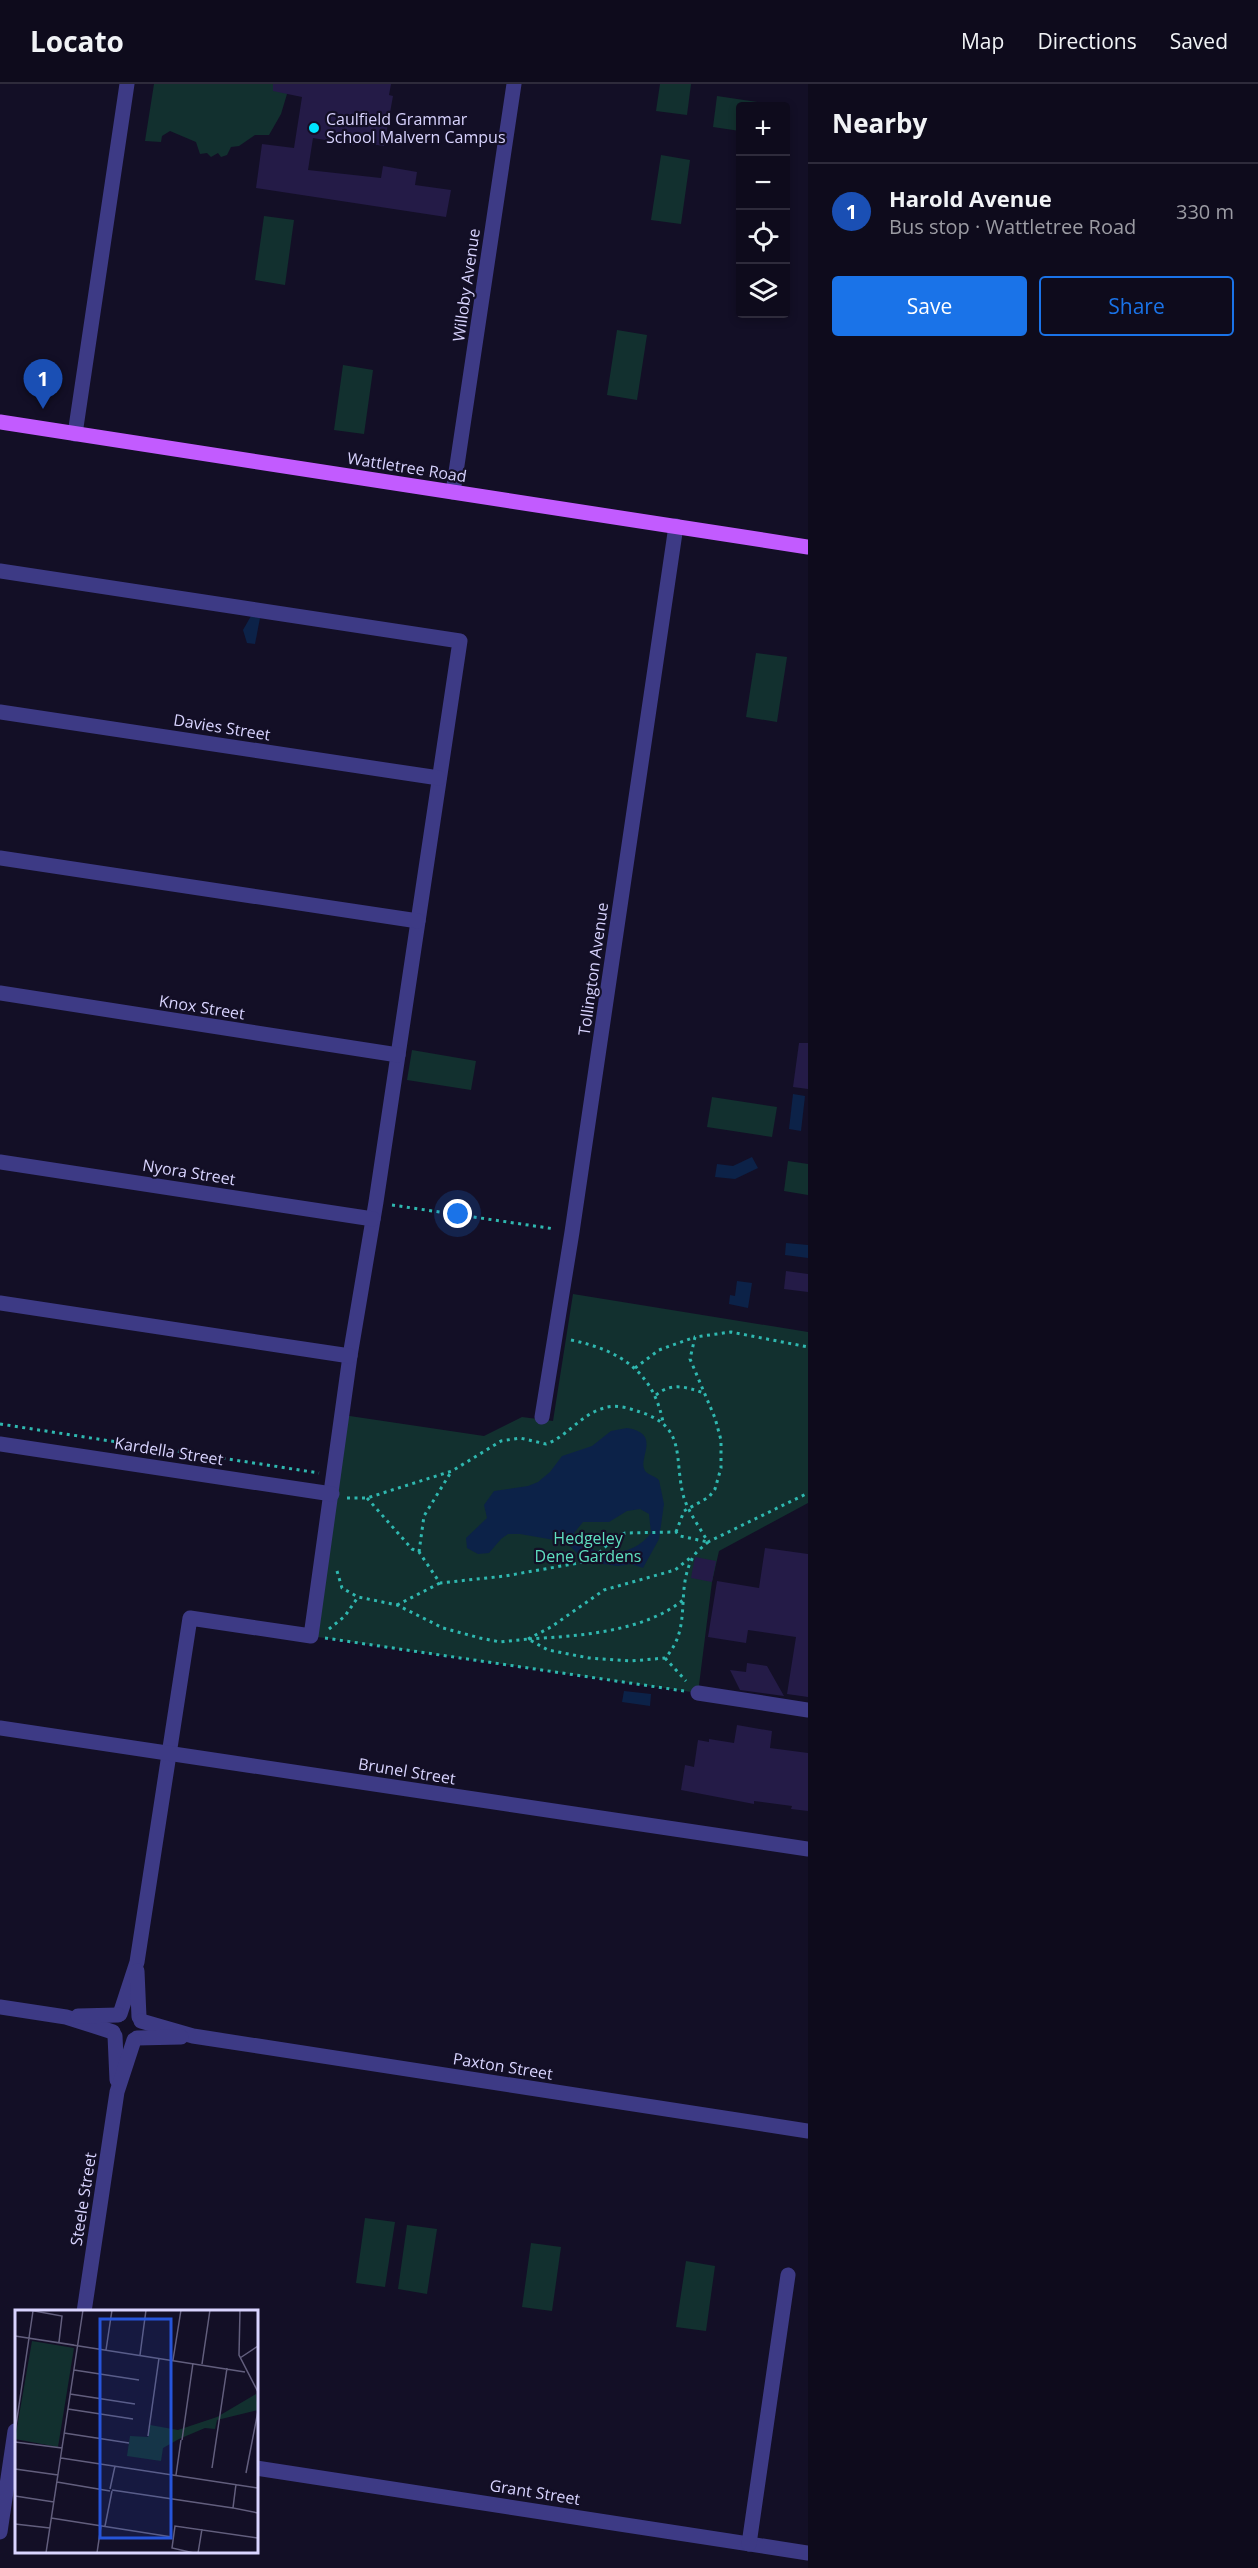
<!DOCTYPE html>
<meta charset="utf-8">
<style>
body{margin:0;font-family:"Open Sans",sans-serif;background:#171425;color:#f1f3f6}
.controls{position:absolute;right:18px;top:18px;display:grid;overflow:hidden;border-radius:6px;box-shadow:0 3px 9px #0003}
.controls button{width:54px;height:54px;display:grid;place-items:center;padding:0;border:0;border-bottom:2px solid #2e2b3b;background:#0e0b1c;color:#f1f3f6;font:30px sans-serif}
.you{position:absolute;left:458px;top:1130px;width:21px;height:21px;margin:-15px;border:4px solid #fff;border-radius:50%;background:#1a73e8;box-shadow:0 0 0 9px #1a73e833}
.badge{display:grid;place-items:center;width:39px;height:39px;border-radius:50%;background:#1a73e8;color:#fff;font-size:20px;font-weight:700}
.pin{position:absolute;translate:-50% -50px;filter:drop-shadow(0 2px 3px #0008)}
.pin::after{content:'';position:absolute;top:32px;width:21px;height:18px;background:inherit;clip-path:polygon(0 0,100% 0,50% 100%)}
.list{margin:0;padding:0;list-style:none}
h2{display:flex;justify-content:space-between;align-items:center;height:78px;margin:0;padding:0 24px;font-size:26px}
h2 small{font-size:20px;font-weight:400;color:#9b9ba3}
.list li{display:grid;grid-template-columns:39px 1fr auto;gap:18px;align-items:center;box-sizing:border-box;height:96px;padding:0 24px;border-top:2px solid #2e2b3b}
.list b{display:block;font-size:22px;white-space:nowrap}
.list p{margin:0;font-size:20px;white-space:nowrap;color:#9b9ba3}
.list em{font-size:20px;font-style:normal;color:#9b9ba3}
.actions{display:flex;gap:12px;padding:18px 24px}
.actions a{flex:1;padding:14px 0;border:2px solid #1a73e8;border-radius:6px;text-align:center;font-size:21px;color:#1a73e8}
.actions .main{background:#1a73e8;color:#fff}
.icon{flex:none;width:33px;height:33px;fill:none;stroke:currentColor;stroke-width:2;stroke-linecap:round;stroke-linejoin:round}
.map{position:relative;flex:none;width:808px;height:2484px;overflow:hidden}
header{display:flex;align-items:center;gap:36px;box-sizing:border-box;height:84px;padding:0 30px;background:#0e0b1c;border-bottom:2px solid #2e2b3b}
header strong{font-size:28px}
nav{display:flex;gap:33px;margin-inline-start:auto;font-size:21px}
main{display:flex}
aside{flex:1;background:#0e0b1c}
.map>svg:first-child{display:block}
.green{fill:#12302f}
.water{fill:#0c2248;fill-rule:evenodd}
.building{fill:#241b47}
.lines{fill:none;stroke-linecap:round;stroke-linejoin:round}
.path{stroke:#2fb8b0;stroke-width:3;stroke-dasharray:3 4.5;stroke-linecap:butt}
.minor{stroke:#3d3a85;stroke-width:15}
.major{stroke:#c25bff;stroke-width:15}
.poi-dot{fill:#00e5ff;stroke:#130f26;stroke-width:2}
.labels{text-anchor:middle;stroke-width:4.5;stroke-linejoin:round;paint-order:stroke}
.poi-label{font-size:16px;fill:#d9d4ff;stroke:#130f26;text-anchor:start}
.street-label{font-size:16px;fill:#d9d4ff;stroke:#130f26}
.park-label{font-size:16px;fill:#5fe0c0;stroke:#130f26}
.inset-road{fill:none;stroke:#625e7d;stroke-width:1.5}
.view{fill:#2655da;fill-opacity:0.15;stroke:#2655da;stroke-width:3}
.inset-edge{fill:none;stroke:#d9d4ff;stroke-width:3}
</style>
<header>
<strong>Locato</strong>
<nav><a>Map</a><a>Directions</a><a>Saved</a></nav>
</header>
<main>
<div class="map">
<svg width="808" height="2484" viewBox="0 0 808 2484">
<rect width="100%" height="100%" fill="#130f26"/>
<g class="green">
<polygon points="154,0 290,0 281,30 269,51 255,51 239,62 231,63 227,71 221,73 218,69 211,73 207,69 200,70 196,58 170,47 162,52 161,58 145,57"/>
<polygon points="660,0 691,0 687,31 656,27"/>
<polygon points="717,12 783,22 740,22 740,47 713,43"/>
<polygon points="661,71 690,76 681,140 651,136"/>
<polygon points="264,132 294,136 285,201 255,196"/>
<polygon points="617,246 647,251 637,316 607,311"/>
<polygon points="343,281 373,286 364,350 334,346"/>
<polygon points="756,569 787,573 777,638 746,633"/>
<polygon points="412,966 476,977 471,1006 407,996"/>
<polygon points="712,1013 777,1023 772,1053 707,1043"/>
<polygon points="788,1077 808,1080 808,1111 784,1107"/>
<polygon points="573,1210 808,1248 808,1419 719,1467 712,1498 698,1609 311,1552 343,1331 484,1352 522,1333 553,1337"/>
<polygon points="365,2134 395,2138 385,2203 356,2199"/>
<polygon points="407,2141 437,2145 427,2210 398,2205"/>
<polygon points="531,2159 561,2163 552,2227 522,2223"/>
<polygon points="686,2177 715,2182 706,2247 676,2243"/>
</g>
<g class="water">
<polygon points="251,532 260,534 255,560 247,559 243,546"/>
<polygon points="793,1010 805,1012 801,1047 789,1045"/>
<polygon points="752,1073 758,1084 735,1095 715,1093 717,1080 733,1082"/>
<polygon points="786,1159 808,1161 808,1174 785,1171"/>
<polygon points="737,1197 752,1199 748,1224 729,1220 730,1211 735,1212"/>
<path d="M627,1344C664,1350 635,1376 646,1388C649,1391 655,1392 659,1396L664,1420L659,1455L643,1484L631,1480L618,1482L596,1479L578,1470L566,1458L520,1450H508L501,1455L489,1469L478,1470L467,1464L466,1454L487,1434L484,1421L494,1407L528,1402L538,1398L550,1388L562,1372L592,1362L611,1347ZM640,1425L649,1430L651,1449C633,1474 590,1477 574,1449L583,1438H609L627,1427Z"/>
<polygon points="624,1607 651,1610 650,1622 622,1618"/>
</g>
<g class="building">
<polygon points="273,0 391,0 389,11 393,12 384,62 357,58 356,61 313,54 308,86 381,94 383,82 417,88 415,101 451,106 446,133 256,104 262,60 294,64 302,13 273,7"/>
<polygon points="799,959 808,959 808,1005 793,1003"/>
<polygon points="786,1187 808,1190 808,1208 784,1205"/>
<polygon points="765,1464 808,1470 808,1613 787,1610 796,1553 748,1546 746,1559 708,1553 717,1497 759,1504"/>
<polygon points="695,1473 716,1477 712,1498 691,1494"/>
<polygon points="747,1579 767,1582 784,1612 740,1606 730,1586 746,1588"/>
<polygon points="737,1641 772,1647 770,1664 808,1669 808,1727 791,1725 792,1722 754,1717 754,1720 681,1706 685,1681 694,1683 698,1656 709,1658 709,1655 734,1659"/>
</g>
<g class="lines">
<g class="path">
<polyline points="392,1121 555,1145"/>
<path d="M571,1256C619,1266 653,1287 663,1338"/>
<polyline points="635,1284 659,1266 695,1253"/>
<path d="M656,1311C672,1298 686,1303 704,1309"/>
<polyline points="0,1340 319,1389"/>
<path d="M347,1414H367L452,1387L501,1357L520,1354L546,1360C567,1353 581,1330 604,1324C615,1320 629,1324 640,1328C688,1343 673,1375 684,1414C689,1429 700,1444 708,1458L808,1409"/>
<polyline points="367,1414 412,1465 419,1468 440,1499 505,1492 584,1478 591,1477 611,1457 625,1449 676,1448 680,1452 708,1458"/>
<polyline points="676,1448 684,1427 709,1413 715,1405 721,1384 721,1356 715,1334 690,1275 695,1253 731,1248 808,1263"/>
<polyline points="419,1468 424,1432 451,1388"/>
<path d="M337,1487L342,1504L358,1513L397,1521L443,1544L480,1554L500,1558L528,1555L548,1566L589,1574L631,1577L665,1574C693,1544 675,1508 692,1475C695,1468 703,1463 708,1458"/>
<polyline points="397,1521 440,1499"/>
<polyline points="329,1545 345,1532 358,1513"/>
<polyline points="325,1554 684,1607"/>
<polyline points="528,1555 551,1543 604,1506 675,1486 690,1474"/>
<path d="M529,1555C578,1552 644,1548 683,1516"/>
<polyline points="665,1574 686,1597"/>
</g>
<g class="minor">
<polyline points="75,350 127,0"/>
<polyline points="453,408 514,0"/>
<polyline points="0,487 460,557 376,1118 350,1272 311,1552 190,1534 137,1878 120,1930"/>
<polyline points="0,628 439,694"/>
<polyline points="0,774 418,837"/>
<polyline points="0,909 398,971"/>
<polyline points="0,1078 373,1135"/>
<polyline points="0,1219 350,1272"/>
<polyline points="542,1333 572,1148 676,442"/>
<polyline points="0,1360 332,1410"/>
<polyline points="698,1609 808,1626"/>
<polyline points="0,1644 808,1765"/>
<polyline points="137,1887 139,1933"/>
<polyline points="0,1923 66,1933 113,1948"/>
<polyline points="78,1932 118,1931"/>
<polyline points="141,1937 193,1952 808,2047"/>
<polyline points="115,1952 117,1996"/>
<polyline points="137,1954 181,1953"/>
<polyline points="84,2228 117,2008 134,1956"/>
<polyline points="256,2384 808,2469"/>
<polyline points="0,2448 15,2347"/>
<polyline points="749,2460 788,2191"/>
</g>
<polyline class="major" points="0,338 808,463"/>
</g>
<circle class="poi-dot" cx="314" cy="44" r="6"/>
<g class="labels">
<g class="poi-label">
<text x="326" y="41">Caulfield Grammar<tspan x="326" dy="18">School Malvern Campus</tspan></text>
</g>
<g class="street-label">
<text transform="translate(466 201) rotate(-82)" y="6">Willoby Avenue</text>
<text transform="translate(407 383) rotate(9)" y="6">Wattletree Road</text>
<text transform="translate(222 643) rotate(9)" y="6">Davies Street</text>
<text transform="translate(593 885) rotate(-82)" y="6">Tollington Avenue</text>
<text transform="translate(202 923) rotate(9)" y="6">Knox Street</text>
<text transform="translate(189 1088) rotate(9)" y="6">Nyora Street</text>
<text transform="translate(169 1367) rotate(9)" y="6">Kardella Street</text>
<text transform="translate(407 1687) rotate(9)" y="6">Brunel Street</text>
<text transform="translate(503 1982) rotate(9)" y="6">Paxton Street</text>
<text transform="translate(83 2115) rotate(-81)" y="6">Steele Street</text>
<text transform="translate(535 2408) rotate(9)" y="6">Grant Street</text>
</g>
<g class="park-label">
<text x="588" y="1460">Hedgeley<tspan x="588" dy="18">Dene Gardens</tspan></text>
</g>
</g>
<g transform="translate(15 2226)">
<rect width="243" height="243" fill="#130f26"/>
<path d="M17,31L59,38L43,137L0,129ZM241,84L243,100L202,110L200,119L190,118L164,129L148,138L146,151L112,146L115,126L133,127L135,115L163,120L202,107Z" fill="#12302f"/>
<path class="inset-road" d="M14,0L47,6L44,32M225,0L224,45L243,82M0,26L230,62M0,26L59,35M91,40L97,0M125,45L131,0M225,48L243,36M158,50L166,0M187,54L195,0M59,60L124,70M55,84L120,94M53,99L118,109M0,122L18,1M49,123L114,133M133,126L144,48M167,130L178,53M0,132L47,138M46,148L243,178M197,158L212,58M0,159L43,165M231,163L243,101M161,165L166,130M42,172L95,181M221,174L218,198L243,203M95,179L100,156M97,180L218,198M0,186L39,192M36,208L157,227M0,214L35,218M90,216L97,181M31,243L68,0M82,243L86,216M179,243L157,238L160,216L243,228M183,243L187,219"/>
<path class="view" d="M85,9H156V228H85Z"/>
<rect width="243" height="243" class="inset-edge"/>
</g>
</svg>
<div class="controls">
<button>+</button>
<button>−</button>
<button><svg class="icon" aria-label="locate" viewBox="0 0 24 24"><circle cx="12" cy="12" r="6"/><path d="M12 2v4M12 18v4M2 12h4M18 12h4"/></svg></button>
<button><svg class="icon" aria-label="layers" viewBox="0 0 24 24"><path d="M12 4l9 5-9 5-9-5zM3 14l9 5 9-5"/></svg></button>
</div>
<div class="you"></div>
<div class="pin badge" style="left:43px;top:325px;background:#1a4fb4">1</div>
</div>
<aside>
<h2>Nearby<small></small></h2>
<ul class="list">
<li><span class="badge" style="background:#1a4fb4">1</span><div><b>Harold Avenue</b><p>Bus stop · Wattletree Road</p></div><em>330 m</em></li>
</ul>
<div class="actions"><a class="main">Save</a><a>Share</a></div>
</aside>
</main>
